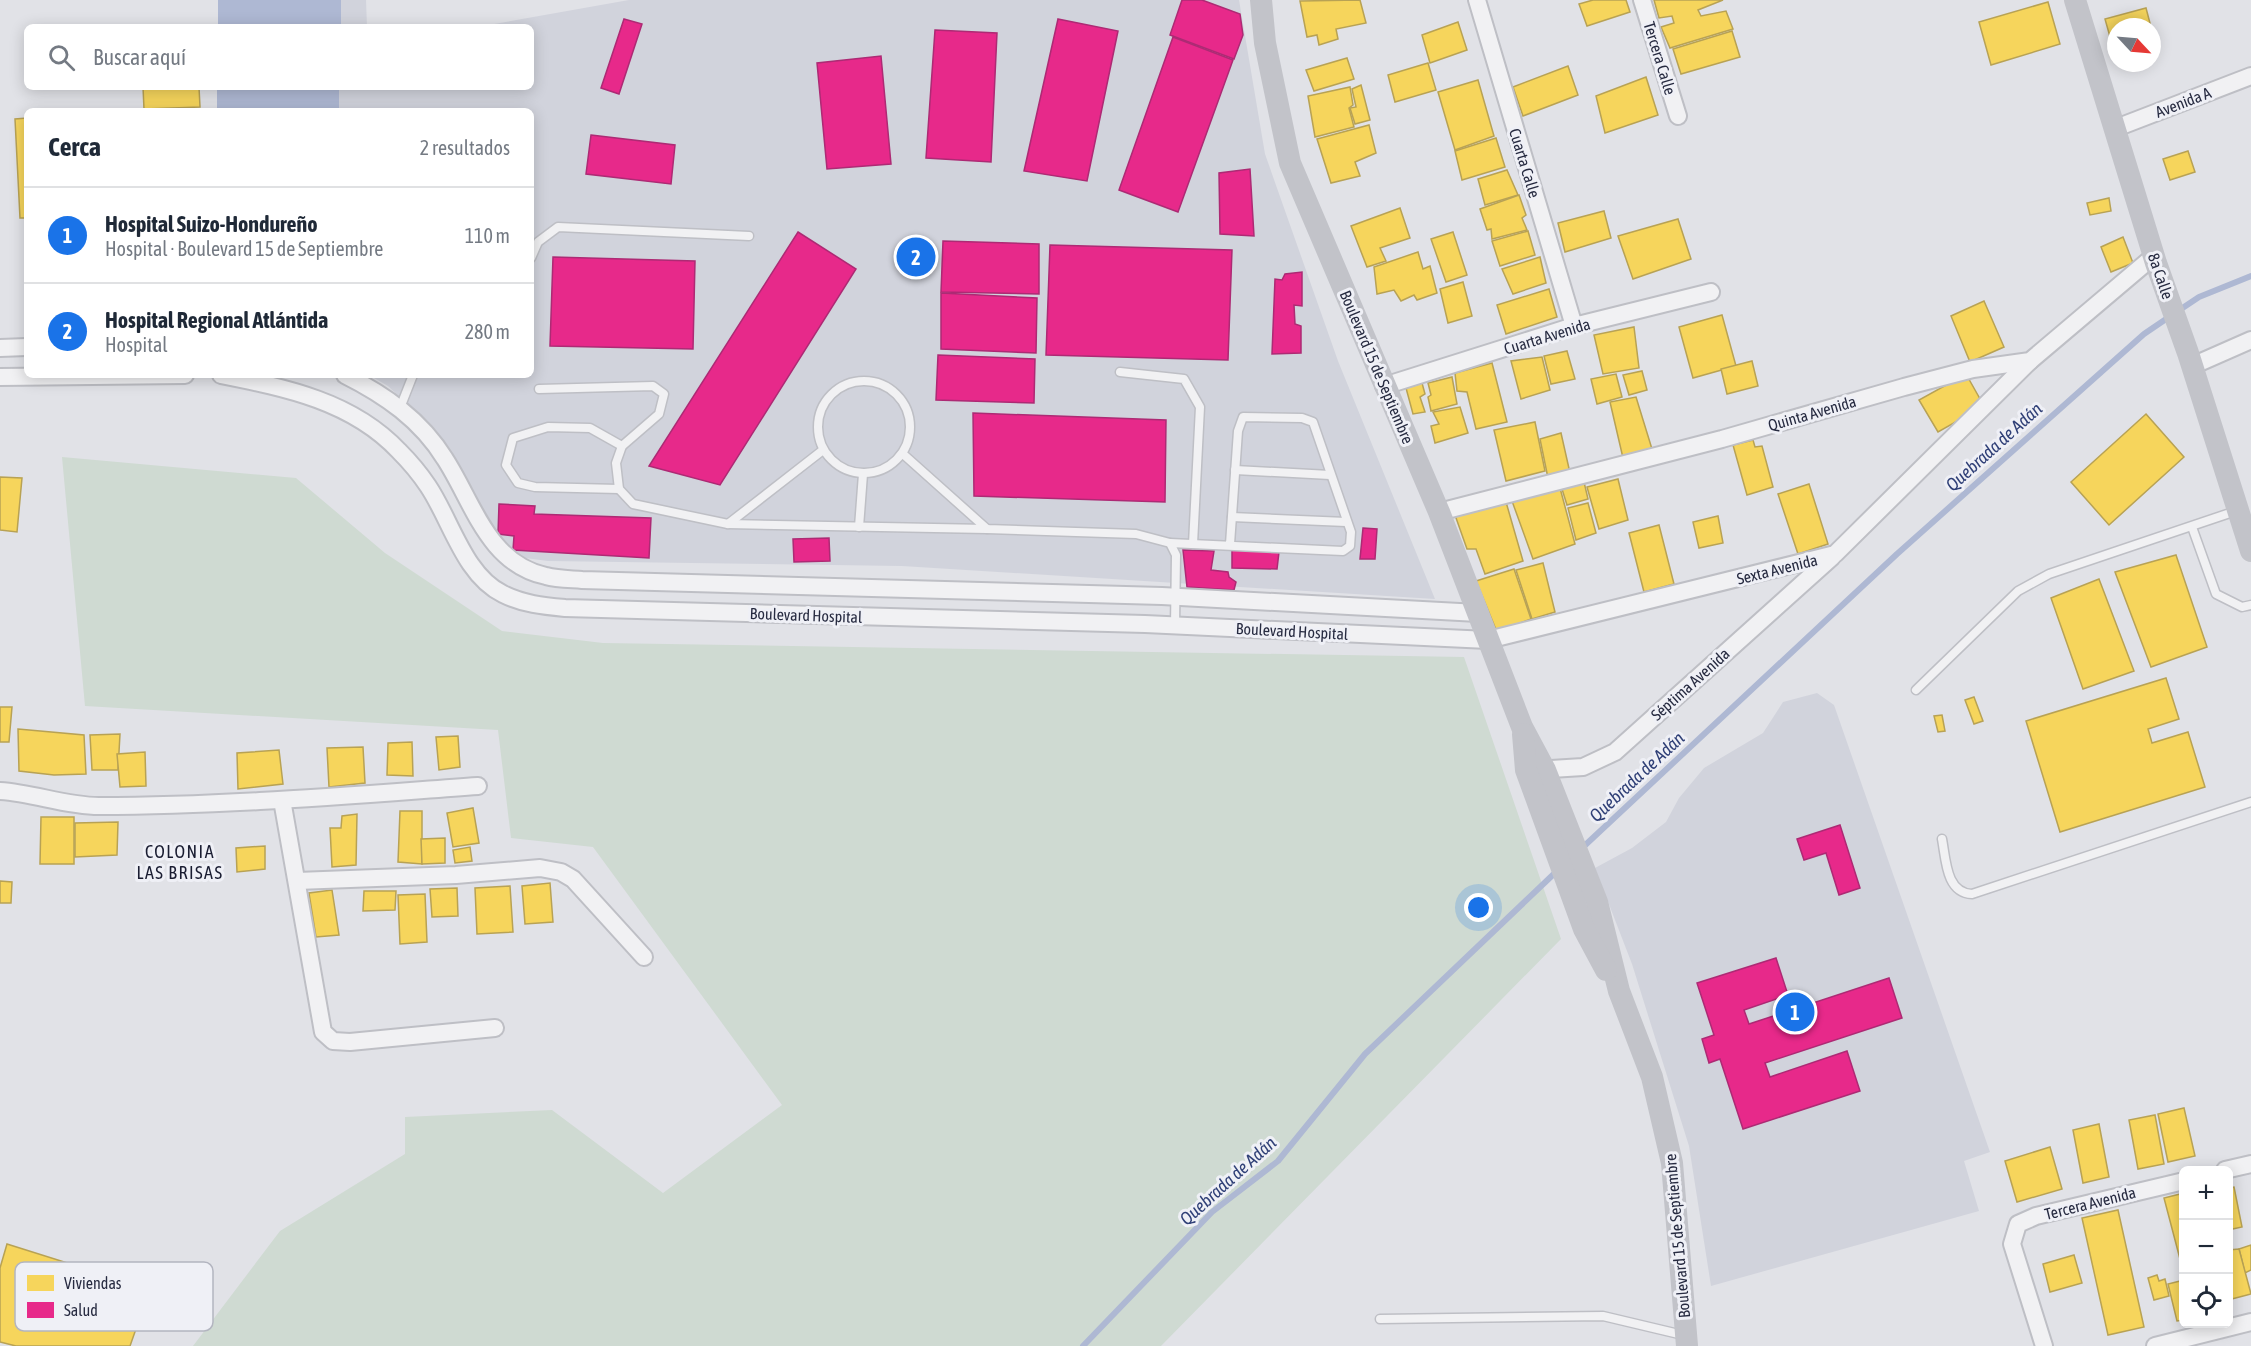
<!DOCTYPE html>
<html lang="es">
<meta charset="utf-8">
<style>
body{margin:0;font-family:"Asap Condensed",sans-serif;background:#f6f6f7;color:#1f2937}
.controls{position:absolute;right:18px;bottom:18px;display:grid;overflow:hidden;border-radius:9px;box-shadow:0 3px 15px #0003}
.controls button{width:54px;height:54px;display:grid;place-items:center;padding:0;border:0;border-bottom:2px solid #e0e1e3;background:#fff;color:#1f2937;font:30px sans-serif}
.compass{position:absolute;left:2107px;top:18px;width:54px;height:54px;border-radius:50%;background:#fff;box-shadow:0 3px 15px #0003;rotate:116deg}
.you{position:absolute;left:1479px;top:908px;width:21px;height:21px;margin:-15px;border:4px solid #fff;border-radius:50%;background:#1a73e8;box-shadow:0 0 0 9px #1a73e833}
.badge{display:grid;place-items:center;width:39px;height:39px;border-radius:50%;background:#1a73e8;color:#fff;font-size:20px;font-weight:700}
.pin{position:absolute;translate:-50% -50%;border:3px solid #fff;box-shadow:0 2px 6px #0006}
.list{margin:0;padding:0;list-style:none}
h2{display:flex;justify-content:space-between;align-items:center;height:78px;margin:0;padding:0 24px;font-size:26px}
h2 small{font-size:20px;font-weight:400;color:#747a83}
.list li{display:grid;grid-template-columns:39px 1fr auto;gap:18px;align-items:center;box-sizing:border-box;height:96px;padding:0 24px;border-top:2px solid #e0e1e3}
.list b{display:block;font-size:22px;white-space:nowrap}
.list p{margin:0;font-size:20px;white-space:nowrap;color:#747a83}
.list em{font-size:20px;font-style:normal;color:#747a83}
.icon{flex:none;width:33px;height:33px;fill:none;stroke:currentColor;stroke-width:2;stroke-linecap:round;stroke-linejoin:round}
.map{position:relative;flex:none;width:2251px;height:1346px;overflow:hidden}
.search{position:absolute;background:#fff;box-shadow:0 3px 15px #0003;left:24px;top:24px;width:510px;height:66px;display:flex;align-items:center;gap:15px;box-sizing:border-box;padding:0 21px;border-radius:9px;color:#747a83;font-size:22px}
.panel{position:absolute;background:#fff;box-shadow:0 3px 15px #0003;left:24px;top:108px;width:510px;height:270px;border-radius:9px}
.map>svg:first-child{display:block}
.built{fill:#d1d3dc}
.green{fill:#cfdad2}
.water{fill:#aeb8d3}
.homes{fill:#f6d55c;stroke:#b8a254;stroke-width:1.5}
.health{fill:#e7298a;stroke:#ad2a74;stroke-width:1.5}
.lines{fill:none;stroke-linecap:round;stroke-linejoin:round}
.stream{stroke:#aeb8d3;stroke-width:6}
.lane-casing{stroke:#bebfc5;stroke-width:11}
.street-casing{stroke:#bebfc5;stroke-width:20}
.lane{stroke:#f1f1f3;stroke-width:8}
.street{stroke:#f1f1f3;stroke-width:16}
.secondary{stroke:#c2c3c9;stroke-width:22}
.labels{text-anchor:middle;stroke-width:6;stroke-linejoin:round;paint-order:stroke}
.street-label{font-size:16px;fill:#272b41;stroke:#eff0f6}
.water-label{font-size:18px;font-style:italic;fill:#304077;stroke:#eff0f6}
.neighbourhood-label{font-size:18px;letter-spacing:1.5px;fill:#1a1d32;stroke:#eff0f6}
.key{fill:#eff0f6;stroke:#b3b5c0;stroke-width:1.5}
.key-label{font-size:16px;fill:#272b41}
</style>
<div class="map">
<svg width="2251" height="1346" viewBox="0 0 2251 1346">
<rect width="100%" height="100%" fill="#e1e2e7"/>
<g class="built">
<polygon points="218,0 366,0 367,27 218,27"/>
<polygon points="629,0 1239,0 1265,154 1338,361 1435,599 902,566 548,561 518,557 496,533 460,469 433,429 388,386 369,375 531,375 531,111 217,111 217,87 531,87 531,27 477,27"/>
<polygon points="1817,693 1834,705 1990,1152 1964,1161 1979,1211 1711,1286 1689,1146 1632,964 1595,868 1632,848 1666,822 1679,798 1704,768 1763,733 1783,702"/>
</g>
<polygon class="green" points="62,457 296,478 385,553 502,631 603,643 1464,657 1561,939 1161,1346 193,1346 280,1231 405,1154 405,1117 552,1110 663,1193 782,1105 593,847 511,838 498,730 85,706"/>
<g class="water">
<rect x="218" y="0" width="123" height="27"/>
<rect x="217" y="87" width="122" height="24"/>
</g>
<g class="homes">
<polygon points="1360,0 1366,23 1336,29 1338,39 1319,45 1317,35 1307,37 1300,1"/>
<polygon points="1593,0 1626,0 1630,12 1587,26 1579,4"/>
<polygon points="1654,0 1723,0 1698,10 1701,16 1726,11 1733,29 1670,48 1661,27 1674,23 1672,16 1659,18"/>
<polygon points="2048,2 2060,44 1991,65 1979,22"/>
<polygon points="2146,8 2151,27 2116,27 2114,51 2105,19"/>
<polygon points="1458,22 1467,50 1430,63 1422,35"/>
<polygon points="1732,31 1740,57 1681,74 1673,49"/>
<polygon points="1347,58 1354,79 1314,91 1306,70"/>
<polygon points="1428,63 1436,90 1395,102 1388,75"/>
<polygon points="1568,66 1578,95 1523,116 1513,87"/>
<polygon points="1646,77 1658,115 1605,133 1596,96"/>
<polygon points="1478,80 1494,136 1455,150 1438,92"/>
<polygon points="1361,85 1370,120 1355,124 1350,108 1356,107 1352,89"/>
<polygon points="143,87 199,87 200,107 144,109"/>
<polygon points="1350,87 1353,105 1349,108 1354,127 1315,137 1308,96"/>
<polygon points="27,118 27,218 20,218 15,119"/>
<polygon points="1369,125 1376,153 1355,162 1360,176 1331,183 1317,139"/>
<polygon points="1496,138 1505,167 1462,180 1455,151"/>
<polygon points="2188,151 2195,172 2170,180 2163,159"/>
<polygon points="1507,170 1518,195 1485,205 1478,179"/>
<polygon points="1519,195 1526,215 1522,218 1527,230 1492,239 1491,229 1487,230 1480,209"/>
<polygon points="2109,198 2111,211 2090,215 2087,203"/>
<polygon points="1400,208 1410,238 1380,248 1386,261 1367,267 1351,226"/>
<polygon points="1604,211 1611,238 1565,252 1558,223"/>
<polygon points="1678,219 1691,259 1633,279 1618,236"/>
<polygon points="1528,231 1535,255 1500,266 1492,241"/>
<polygon points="1453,232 1467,275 1446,282 1431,239"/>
<polygon points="2123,237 2133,263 2111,272 2101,247"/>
<polygon points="1418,252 1423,269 1430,266 1437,293 1417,300 1414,295 1401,301 1394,290 1377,294 1374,267"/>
<polygon points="1540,257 1546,283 1513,294 1502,269"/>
<polygon points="1463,282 1472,316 1448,323 1440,289"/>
<polygon points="1549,289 1557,317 1506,334 1497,305"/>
<polygon points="1984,301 2004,347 1970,362 1951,316"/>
<polygon points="1722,315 1736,366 1693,378 1679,327"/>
<polygon points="1634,327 1639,368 1603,374 1594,335"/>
<polygon points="1567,351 1575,379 1551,384 1544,356"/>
<polygon points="1542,357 1550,390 1521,399 1511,361"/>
<polygon points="1752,361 1758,386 1727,394 1721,369"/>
<polygon points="1492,363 1507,422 1476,429 1467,392 1457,391 1455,373"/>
<polygon points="1642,371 1647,390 1629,395 1623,375"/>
<polygon points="1616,374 1622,397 1597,404 1591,379"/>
<polygon points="1966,374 1984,406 1938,432 1919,400"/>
<polygon points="1452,377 1457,404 1431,411 1428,397 1431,395 1428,383"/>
<polygon points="1422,383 1425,394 1420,397 1425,412 1413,414 1406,388"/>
<polygon points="1636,397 1652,449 1623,458 1610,402"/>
<polygon points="1460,407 1468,433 1435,443 1431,426 1439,424 1433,412"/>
<polygon points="2146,414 2184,457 2109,525 2071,482"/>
<polygon points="1535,422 1545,471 1506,481 1494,430"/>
<polygon points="1561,433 1570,473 1548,478 1540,439"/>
<polygon points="1753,440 1755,447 1762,446 1773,487 1747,495 1733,445"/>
<polygon points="0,477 22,478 17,532 0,530"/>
<polygon points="1618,479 1628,520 1599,529 1587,487"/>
<polygon points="1584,482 1588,499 1567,505 1562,489"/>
<polygon points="1809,484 1828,544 1798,554 1778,494"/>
<polygon points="1560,488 1575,544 1533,559 1512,501"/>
<polygon points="1506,502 1523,561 1485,574 1476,549 1467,549 1455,515"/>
<polygon points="1588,503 1596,533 1576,540 1568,508"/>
<polygon points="1718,516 1723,543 1699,548 1693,522"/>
<polygon points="1659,525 1674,584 1644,592 1629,533"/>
<polygon points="2176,555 2207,647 2151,667 2115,572"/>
<polygon points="1543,563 1555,612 1532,619 1516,570"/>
<polygon points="1514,569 1531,619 1497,632 1476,581"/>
<polygon points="2099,579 2134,671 2083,689 2051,598"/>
<polygon points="2166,678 2179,719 2148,729 2152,743 2188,732 2205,787 2060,832 2026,721"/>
<polygon points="1974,697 1983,721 1974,724 1965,700"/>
<polygon points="0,707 12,707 9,742 0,742"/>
<polygon points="1942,715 1945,731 1938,732 1934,716"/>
<polygon points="18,729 84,735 86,774 54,775 19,771"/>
<polygon points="120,734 118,770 92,770 90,735"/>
<polygon points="458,736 460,767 439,770 436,737"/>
<polygon points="412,742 413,776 387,775 388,743"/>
<polygon points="363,747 365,783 329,787 327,748"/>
<polygon points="279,750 283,784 238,789 237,753"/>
<polygon points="145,752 146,786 120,787 117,754"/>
<polygon points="473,808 479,843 453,847 447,813"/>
<polygon points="400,811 422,811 422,864 398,862"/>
<polygon points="357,814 356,865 332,867 330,828 341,828 342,816"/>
<polygon points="41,817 74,817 74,864 40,864"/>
<polygon points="118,822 117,855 75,857 75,823"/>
<polygon points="445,838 445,863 422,864 421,839"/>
<polygon points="265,846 265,869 237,872 236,848"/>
<polygon points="470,847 472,861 455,863 453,850"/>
<polygon points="0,881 12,882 11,903 0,903"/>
<polygon points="550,883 553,922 525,924 522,886"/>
<polygon points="510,886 513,932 477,934 475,888"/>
<polygon points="457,888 458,916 432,917 430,889"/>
<polygon points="332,890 339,935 316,937 309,893"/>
<polygon points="364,891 396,891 395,910 363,911"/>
<polygon points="425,894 427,942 400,944 398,895"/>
<polygon points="2184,1108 2195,1156 2168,1162 2158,1114"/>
<polygon points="2155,1115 2164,1164 2138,1169 2129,1120"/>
<polygon points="2099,1124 2109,1177 2083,1183 2073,1130"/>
<polygon points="2050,1147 2062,1189 2017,1202 2005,1161"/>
<polygon points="2234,1187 2242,1227 2228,1230 2228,1188"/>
<polygon points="2184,1193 2184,1258 2180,1259 2164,1198"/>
<polygon points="2118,1210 2144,1327 2108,1335 2082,1218"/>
<polygon points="7,1244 150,1289 130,1346 16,1346 0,1342 0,1268"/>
<polygon points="2251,1245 2251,1270 2245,1273 2239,1249"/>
<polygon points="2239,1249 2251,1294 2228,1300 2228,1250"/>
<polygon points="2074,1255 2082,1283 2050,1292 2043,1264"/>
<polygon points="2157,1275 2159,1281 2165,1279 2169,1296 2154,1300 2148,1278"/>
<polygon points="2184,1280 2184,1320 2177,1321 2168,1284"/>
</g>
<g class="health">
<polygon points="1182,0 1202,0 1240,14 1243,35 1234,59 1170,35"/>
<polygon points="624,19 642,24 619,94 601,88"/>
<polygon points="1058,19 1118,31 1087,181 1024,171"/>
<polygon points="935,30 997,33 991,162 926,158"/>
<polygon points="1173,37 1233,60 1178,212 1119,190"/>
<polygon points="881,56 891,164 827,169 817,63"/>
<polygon points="591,135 675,145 671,184 586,174"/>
<polygon points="1250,169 1254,236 1220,234 1219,173"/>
<polygon points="798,232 856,269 720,485 649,466"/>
<polygon points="943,241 1039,244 1039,294 941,292"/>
<polygon points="1050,245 1232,250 1228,360 1046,355"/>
<polygon points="553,257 695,261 693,349 550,346"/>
<polygon points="1302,272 1302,306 1294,305 1295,324 1301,326 1301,353 1272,354 1275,279 1282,280 1285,274"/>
<polygon points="941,293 1037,298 1036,353 941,349"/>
<polygon points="938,355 1035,359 1034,403 936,400"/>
<polygon points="973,413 1166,420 1165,502 974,496"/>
<polygon points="499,504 535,506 534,514 651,518 649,558 513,550 514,536 498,534"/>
<polygon points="1363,528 1377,529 1375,559 1360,559"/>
<polygon points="829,538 830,561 794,562 793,539"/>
<polygon points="1183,550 1214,551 1211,570 1228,572 1229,577 1236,582 1234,590 1187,587"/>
<polygon points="1232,550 1279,552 1277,569 1232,568"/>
<polygon points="1840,825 1860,888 1839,895 1826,853 1804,860 1797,839"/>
<polygon points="1776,958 1788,995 1744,1010 1749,1024 1889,978 1902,1018 1765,1063 1770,1077 1847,1051 1860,1091 1743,1129 1720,1059 1709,1063 1702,1039 1714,1035 1697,983"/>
</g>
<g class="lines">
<g class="stream">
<polyline points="2178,311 2199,297 2251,276"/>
<polyline points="1581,849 1897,554 2144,334 2169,317"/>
<polyline points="1083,1346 1212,1212 1278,1161 1365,1054 1558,870"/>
</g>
<defs>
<g id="lane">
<polyline points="531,258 538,242 558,227 749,236"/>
<polyline points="1120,372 1184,379 1200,407 1193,544"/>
<circle cx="864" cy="427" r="46"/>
<polyline points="539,389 653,386 664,394 659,414 622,446 616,463 619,489 633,504 728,524 987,529"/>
<polyline points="400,408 413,375"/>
<polyline points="903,454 987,529 1136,534 1170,543 1176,555 1175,626"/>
<polyline points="1235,470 1330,475"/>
<polyline points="619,489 535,487 518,483 506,465 513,438 548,427 590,428 622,446"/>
<polyline points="1232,517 1346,522"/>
<polyline points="728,524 823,450"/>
<polyline points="859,527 863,474"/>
<polyline points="2192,527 2216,594 2242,607 2251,605"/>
<polyline points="1170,543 1343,551 1350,546 1351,532 1313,422 1302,418 1243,417 1238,431 1230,544"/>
<polyline points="1916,690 2018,591 2049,574 2236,511"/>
<path d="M1942,839C1946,860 1946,893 1972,894L2251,802"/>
<polyline points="1380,1319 1603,1316 1683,1335"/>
</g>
<g id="street">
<polyline points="1477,0 1574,326"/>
<polyline points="1642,0 1678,116"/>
<polyline points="2116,128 2251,76"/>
<polyline points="0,348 27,347"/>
<polyline points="2192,366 2251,340"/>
<path d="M221,375C286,388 352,401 399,451C409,461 420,474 428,486C451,520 464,575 503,594C523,604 543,606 565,608L1145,624L1488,640L1835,554L2030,361"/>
<path d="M345,375C385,395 421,420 445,459C473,502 488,564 546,576C557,579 570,579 582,580L1162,596L1478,613"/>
<polyline points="0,377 185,375"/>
<polyline points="1384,386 1574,326 1711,292"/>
<polyline points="1439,512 1722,439 1904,387 1973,369 2030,361 2154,256"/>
<polyline points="1535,770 1583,767 1615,752 1832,557"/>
<path d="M0,791C34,793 65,806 99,806C226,806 352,795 478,786"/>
<polyline points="282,800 323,1032 333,1041 350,1042 495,1028"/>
<polyline points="297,881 456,875 540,868 561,872 573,879 644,957"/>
<polyline points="2225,1170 2251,1164"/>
<polyline points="2044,1346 2012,1244 2018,1224 2036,1216 2184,1181"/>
<polyline points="2155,1346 2251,1322"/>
</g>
</defs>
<use href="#lane" class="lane-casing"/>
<use href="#street" class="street-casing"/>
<use href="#lane" class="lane"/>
<use href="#street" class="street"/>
<g class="secondary">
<polyline points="1261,0 1265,43 1290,163 1439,512 1522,727 1545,770 1597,902 1619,991 1652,1077 1672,1163 1687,1346"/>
<polyline points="2075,0 2156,263 2188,353 2251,551"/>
<polyline points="1523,734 1526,770 1584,929 1606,970"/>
</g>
</g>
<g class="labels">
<g class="street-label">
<text transform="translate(1660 58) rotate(73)" y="6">Tercera Calle</text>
<text transform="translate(2183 102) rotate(-21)" y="6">Avenida A</text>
<text transform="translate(1525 163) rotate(73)" y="6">Cuarta Calle</text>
<text transform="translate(2161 276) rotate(71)" y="6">8a Calle</text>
<text transform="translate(1547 336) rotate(-17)" y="6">Cuarta Avenida</text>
<text transform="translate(1377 367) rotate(67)" y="6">Boulevard 15 de Septiembre</text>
<text transform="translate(1812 413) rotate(-16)" y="6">Quinta Avenida</text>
<text transform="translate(1777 569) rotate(-14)" y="6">Sexta Avenida</text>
<text transform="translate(806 615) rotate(2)" y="6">Boulevard Hospital</text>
<text transform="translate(1292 631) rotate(3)" y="6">Boulevard Hospital</text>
<text transform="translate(1690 684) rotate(-42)" y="6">Séptima Avenida</text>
<text transform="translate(2090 1203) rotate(-14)" y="6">Tercera Avenida</text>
<text transform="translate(1677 1236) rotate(-95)" y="6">Boulevard 15 de Septiembre</text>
</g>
<g class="water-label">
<text transform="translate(1994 447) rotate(-42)" y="6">Quebrada de Adán</text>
<text transform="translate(1637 777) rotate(-43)" y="6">Quebrada de Adán</text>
<text transform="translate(1228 1181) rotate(-42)" y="6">Quebrada de Adán</text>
</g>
<g class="neighbourhood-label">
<text x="180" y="858">COLONIA<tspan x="180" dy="21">LAS BRISAS</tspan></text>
</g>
</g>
<rect x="15" y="1262" width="198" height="69" rx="9" class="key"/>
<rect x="27" y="1275" width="27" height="16" fill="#f6d55c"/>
<rect x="27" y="1302" width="27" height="16" fill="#e7298a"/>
<g class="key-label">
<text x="64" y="1289">Viviendas</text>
<text x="64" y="1316">Salud</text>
</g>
</svg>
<div class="controls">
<button>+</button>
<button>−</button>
<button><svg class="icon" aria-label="locate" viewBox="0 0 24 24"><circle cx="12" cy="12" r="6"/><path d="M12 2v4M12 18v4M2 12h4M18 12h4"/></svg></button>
</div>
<svg class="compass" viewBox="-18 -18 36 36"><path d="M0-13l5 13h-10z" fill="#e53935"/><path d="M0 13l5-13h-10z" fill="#747a83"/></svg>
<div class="you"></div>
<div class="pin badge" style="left:1795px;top:1012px">1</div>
<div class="pin badge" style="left:916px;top:257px">2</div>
<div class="search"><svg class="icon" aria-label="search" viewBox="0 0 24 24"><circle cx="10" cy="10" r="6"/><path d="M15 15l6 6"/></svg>Buscar aquí</div>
<section class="panel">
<h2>Cerca<small>2 resultados</small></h2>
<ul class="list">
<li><span class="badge">1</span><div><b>Hospital Suizo-Hondureño</b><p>Hospital · Boulevard 15 de Septiembre</p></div><em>110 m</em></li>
<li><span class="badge">2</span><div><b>Hospital Regional Atlántida</b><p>Hospital</p></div><em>280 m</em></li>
</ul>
</section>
</div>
